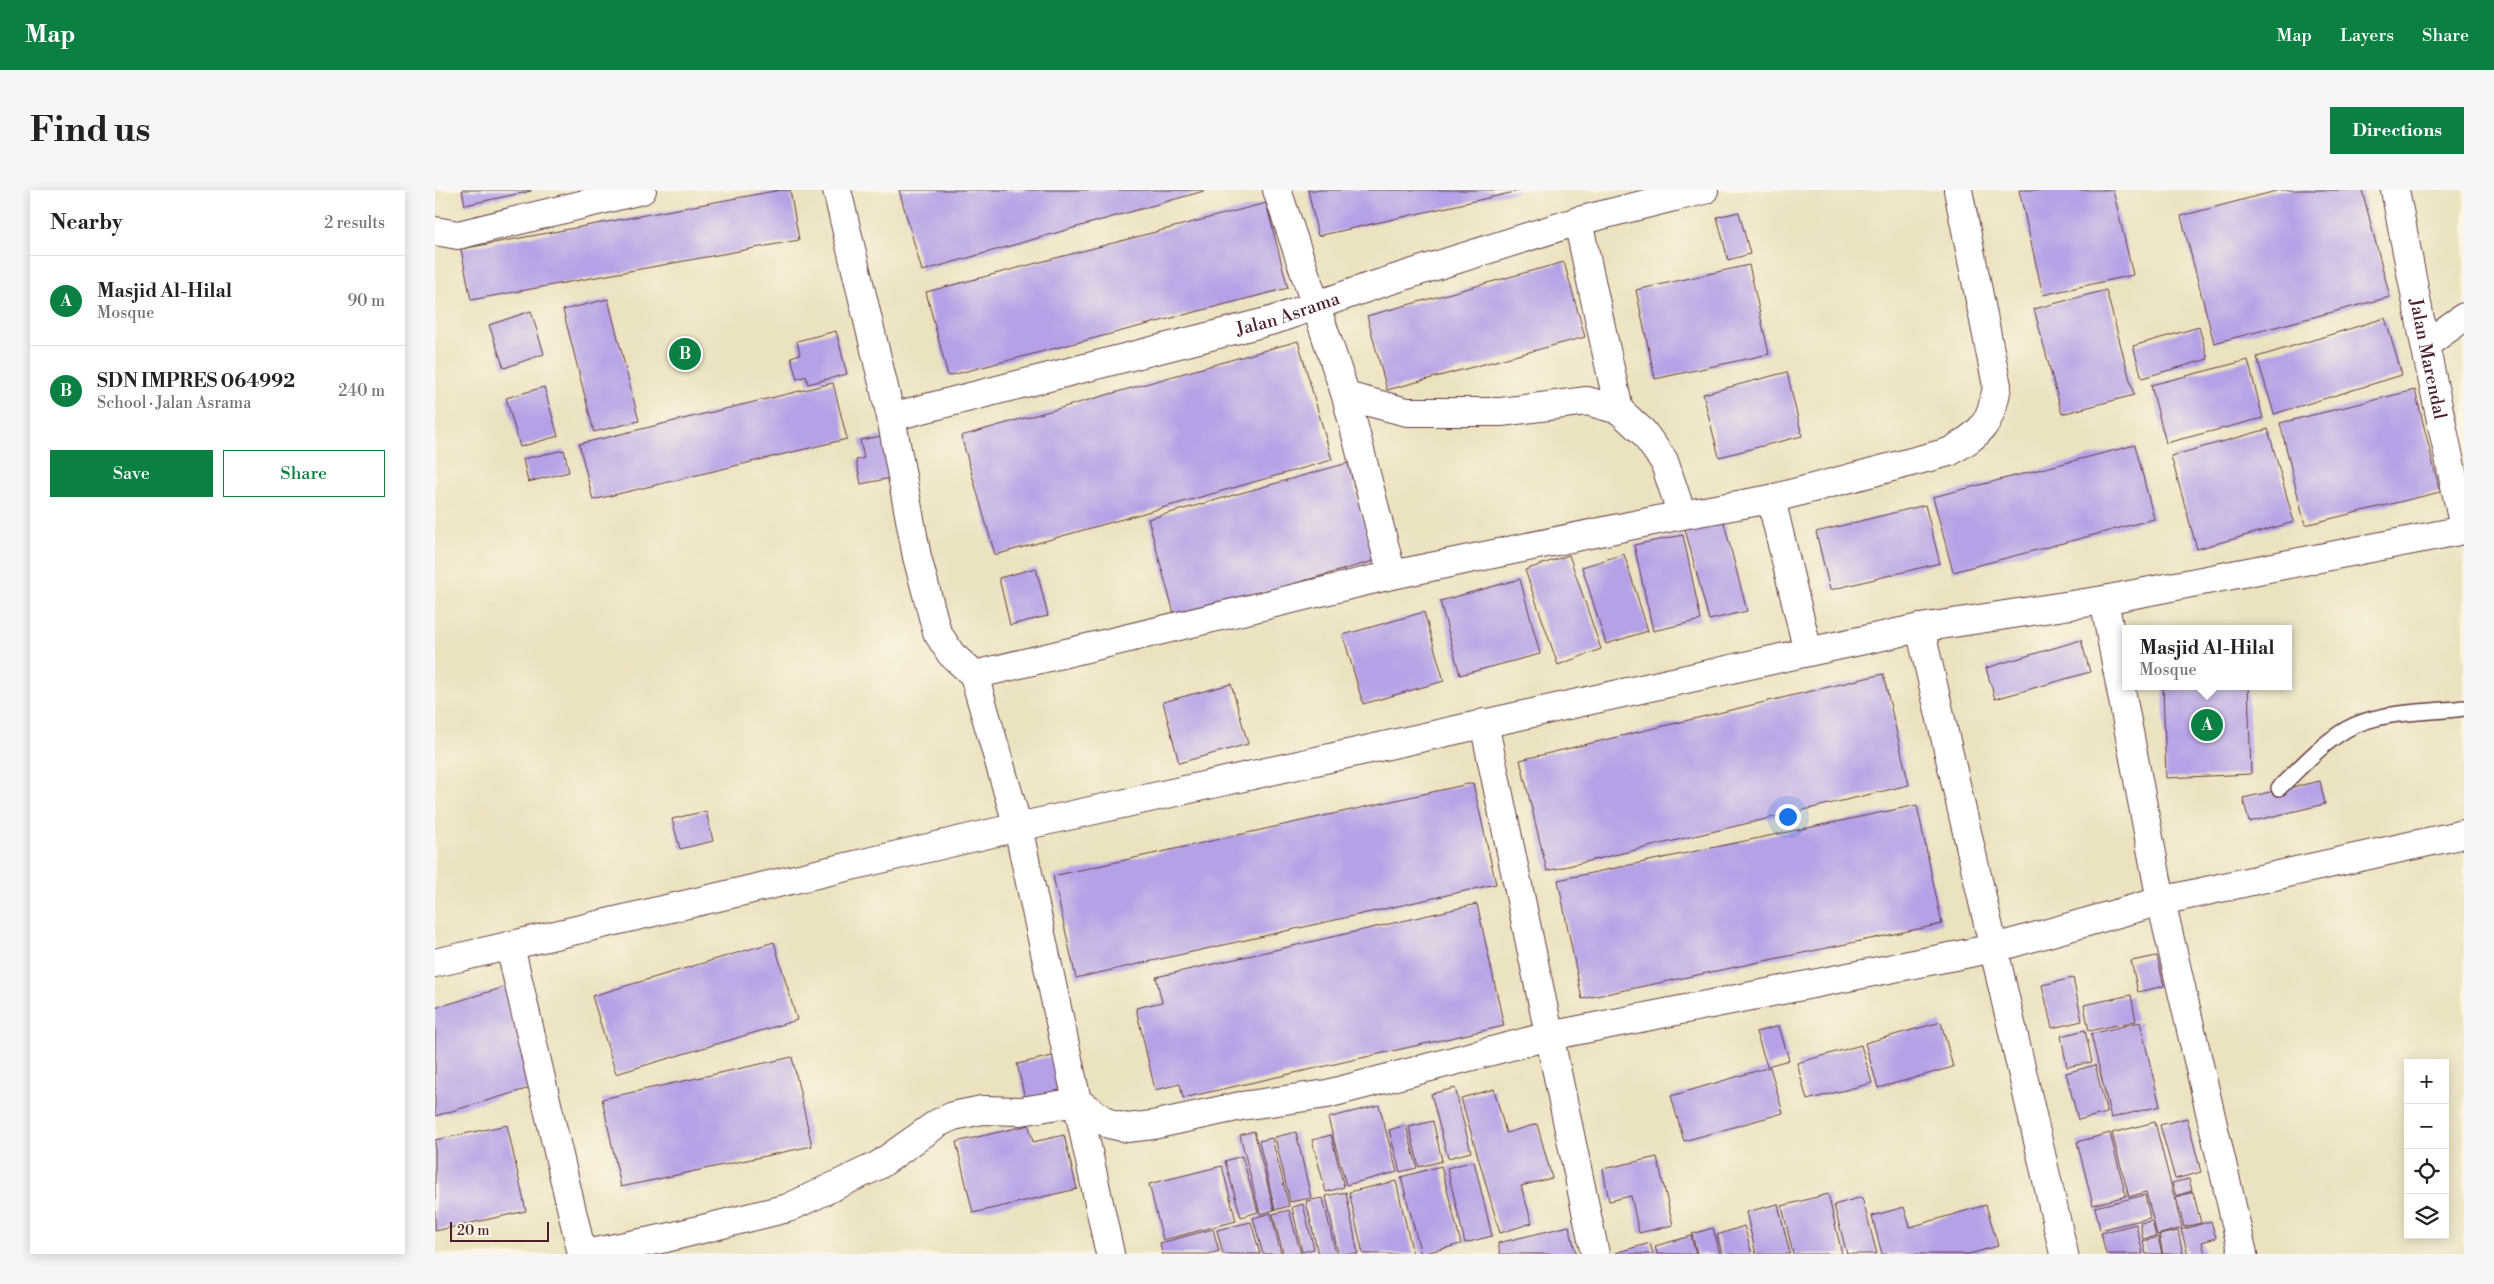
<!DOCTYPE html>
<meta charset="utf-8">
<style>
body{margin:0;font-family:"Libre Bodoni",serif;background:#f6f6f6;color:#202124}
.controls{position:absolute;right:15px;bottom:15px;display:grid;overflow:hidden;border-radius:0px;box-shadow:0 2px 12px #0003}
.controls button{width:45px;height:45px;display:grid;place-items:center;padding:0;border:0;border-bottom:1px solid #e0e0e0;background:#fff;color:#202124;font:25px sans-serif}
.scale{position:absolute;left:15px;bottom:12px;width:99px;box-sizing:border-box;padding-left:5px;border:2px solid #4a1f2b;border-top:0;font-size:14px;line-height:18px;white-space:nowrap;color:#4a1f2b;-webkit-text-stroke:4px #fcf5e5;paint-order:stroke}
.you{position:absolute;left:1352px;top:626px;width:18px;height:18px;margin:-12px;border:4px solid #fff;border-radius:50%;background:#1a73e8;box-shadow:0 0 0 8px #1a73e833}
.badge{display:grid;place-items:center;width:32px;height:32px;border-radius:50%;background:#0b8043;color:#fff;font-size:16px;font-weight:700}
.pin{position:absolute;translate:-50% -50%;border:2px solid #fff;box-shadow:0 1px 5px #0006}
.popup{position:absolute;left:1687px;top:435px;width:170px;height:65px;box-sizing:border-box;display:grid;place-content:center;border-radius:0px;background:#fff;filter:drop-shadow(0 1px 4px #0005);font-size:16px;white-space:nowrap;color:#757577}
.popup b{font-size:19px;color:#202124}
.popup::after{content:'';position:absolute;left:50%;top:100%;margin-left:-10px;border:10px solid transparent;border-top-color:#fff}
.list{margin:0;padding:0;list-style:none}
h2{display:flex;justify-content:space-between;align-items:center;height:65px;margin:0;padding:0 20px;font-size:21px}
h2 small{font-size:16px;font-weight:400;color:#757577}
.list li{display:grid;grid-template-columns:32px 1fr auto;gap:15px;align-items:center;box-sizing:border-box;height:90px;padding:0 20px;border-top:1px solid #e0e0e0}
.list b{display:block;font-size:19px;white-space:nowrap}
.list p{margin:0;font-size:16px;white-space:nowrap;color:#757577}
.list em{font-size:16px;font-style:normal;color:#757577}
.actions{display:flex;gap:10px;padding:15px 20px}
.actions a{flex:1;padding:11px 0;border:1px solid #0b8043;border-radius:0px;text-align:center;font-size:18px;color:#0b8043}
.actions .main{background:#0b8043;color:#fff}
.icon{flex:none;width:28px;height:28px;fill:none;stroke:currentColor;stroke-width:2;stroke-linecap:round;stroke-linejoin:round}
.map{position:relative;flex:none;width:2029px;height:1064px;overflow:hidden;border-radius:0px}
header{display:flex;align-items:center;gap:30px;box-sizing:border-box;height:70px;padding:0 25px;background:#0b8043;color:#fff}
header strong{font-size:24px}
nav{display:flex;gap:28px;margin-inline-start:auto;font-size:18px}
.intro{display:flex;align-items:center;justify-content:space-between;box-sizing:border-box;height:120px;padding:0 30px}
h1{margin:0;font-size:35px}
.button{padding:12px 22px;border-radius:0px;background:#0b8043;color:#fff;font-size:18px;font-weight:700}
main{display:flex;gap:30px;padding:0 30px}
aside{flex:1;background:#fff;border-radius:0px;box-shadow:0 2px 12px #0003}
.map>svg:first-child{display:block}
.building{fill:#b6a1e6}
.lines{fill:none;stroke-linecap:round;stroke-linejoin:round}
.lane-casing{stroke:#623c41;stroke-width:18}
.street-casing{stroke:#623c41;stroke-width:30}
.primary-casing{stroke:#623c41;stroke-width:30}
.lane{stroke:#fff;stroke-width:15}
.street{stroke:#fff;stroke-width:28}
.primary{stroke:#fff;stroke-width:28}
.labels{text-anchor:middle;stroke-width:4;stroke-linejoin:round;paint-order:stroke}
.street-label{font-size:18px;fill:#4a1f2b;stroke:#fcf5e5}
</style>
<header>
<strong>Map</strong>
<nav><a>Map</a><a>Layers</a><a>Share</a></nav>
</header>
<div class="intro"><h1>Find us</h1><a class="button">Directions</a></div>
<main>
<aside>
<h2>Nearby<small>2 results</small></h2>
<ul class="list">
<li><span class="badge">A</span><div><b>Masjid Al-Hilal</b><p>Mosque</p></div><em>90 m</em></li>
<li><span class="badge">B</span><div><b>SDN IMPRES 064992</b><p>School · Jalan Asrama</p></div><em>240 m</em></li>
</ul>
<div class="actions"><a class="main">Save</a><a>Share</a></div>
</aside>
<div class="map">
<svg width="2029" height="1064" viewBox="0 0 2029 1064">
<rect width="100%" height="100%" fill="#fcf5e5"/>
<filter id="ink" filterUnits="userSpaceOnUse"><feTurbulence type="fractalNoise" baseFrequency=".02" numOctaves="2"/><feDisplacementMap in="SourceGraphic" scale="10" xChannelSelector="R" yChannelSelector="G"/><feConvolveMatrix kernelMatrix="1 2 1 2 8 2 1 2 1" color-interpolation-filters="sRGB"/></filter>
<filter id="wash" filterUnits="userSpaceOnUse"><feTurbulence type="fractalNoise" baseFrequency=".0096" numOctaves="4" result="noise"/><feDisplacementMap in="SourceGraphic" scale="20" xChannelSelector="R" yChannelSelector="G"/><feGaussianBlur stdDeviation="1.12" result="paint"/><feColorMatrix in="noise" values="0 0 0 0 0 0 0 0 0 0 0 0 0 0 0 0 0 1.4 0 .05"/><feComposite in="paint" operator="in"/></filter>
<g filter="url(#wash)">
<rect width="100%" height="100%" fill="#ebe2c0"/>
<g id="blocks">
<g class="building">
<polygon points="27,0 96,0 96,1 30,15"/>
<polygon points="345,0 355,0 364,50 36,110 26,59"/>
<polygon points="464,0 769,0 769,1 487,81"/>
<polygon points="873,0 1084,0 1084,1 883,46"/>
<polygon points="1584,0 1678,0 1698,85 1608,105"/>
<polygon points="1845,0 1927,0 1955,107 1779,153 1746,26"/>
<polygon points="831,13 853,98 513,186 491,102"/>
<polygon points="1304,22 1315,64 1293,70 1282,27"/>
<polygon points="1129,72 1150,147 952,200 932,126"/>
<polygon points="1314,75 1334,164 1220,189 1201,100"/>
<polygon points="1671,100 1699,205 1627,224 1599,119"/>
<polygon points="173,109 204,231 159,242 128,120"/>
<polygon points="96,121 109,164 69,178 54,135"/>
<polygon points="1950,128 1967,185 1839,224 1822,167"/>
<polygon points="1764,137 1773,169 1707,188 1698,156"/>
<polygon points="401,141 412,184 373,194 371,186 362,189 356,167 365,164 362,151"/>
<polygon points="863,151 897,270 560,365 526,246"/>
<polygon points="1813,170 1828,228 1731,253 1716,195"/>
<polygon points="1352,182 1367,246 1284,267 1268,204"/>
<polygon points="398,193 412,249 158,310 144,254"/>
<polygon points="109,197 123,246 85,257 71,208"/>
<polygon points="1980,200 2005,302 1870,335 1845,233"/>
<polygon points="1833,239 1859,332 1762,359 1736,266"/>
<polygon points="447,246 456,288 426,294 421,270 429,268 425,250"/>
<polygon points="1700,255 1719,329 1518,382 1498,307"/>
<polygon points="129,260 134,282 93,292 88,269"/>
<polygon points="913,273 939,371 740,427 713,329"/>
<polygon points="1490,315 1505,373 1395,400 1381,342"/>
<polygon points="1288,329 1312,421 1274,430 1250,339"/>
<polygon points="1248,345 1266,430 1218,441 1199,355"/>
<polygon points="1189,364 1213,441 1171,454 1147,377"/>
<polygon points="1134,365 1166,459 1123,475 1090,380"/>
<polygon points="601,378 613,426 575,435 564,388"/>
<polygon points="1085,389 1105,464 1025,485 1005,411"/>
<polygon points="989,422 1009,491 928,514 908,445"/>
<polygon points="1646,450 1655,482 1560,509 1551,478"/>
<polygon points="1448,484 1474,595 1112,681 1085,570"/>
<polygon points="796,494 813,554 744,573 728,512"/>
<polygon points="1728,496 1813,496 1816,584 1731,588"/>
<polygon points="1885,591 1890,614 1814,632 1808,608"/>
<polygon points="1038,593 1061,694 641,788 618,686"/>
<polygon points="1482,615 1507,734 1147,809 1123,690"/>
<polygon points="271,621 278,651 245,659 237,629"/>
<polygon points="1042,714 1069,836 748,908 745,894 720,900 701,818 727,812 721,787"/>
<polygon points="339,752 362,830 181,884 157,806"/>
<polygon points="1722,766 1729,796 1703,802 1696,771"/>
<polygon points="1638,788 1647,831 1617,838 1607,795"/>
<polygon points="80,794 105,895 0,926 0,818"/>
<polygon points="1696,805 1701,831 1654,841 1649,815"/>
<polygon points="1506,832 1518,877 1443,898 1430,853"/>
<polygon points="1705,832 1725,916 1676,928 1656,844"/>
<polygon points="1344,836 1354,870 1332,876 1321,842"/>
<polygon points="1650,840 1657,872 1632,877 1626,846"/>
<polygon points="1426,855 1437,893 1372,910 1362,873"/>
<polygon points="626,864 636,907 592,917 582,874"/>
<polygon points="357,867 377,956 186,997 167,909"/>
<polygon points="1660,875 1672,923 1643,930 1631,883"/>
<polygon points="1335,877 1348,923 1249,951 1236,906"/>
<polygon points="1020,898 1036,962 1013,968 996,904"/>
<polygon points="1059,899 1071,943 1102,934 1117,988 1086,996 1097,1033 1065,1043 1026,908"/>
<polygon points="944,915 962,982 911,995 893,928"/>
<polygon points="1752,928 1766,982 1740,989 1725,935"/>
<polygon points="998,931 1007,971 984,977 974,937"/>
<polygon points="1720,932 1747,1038 1722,1045 1711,1002 1694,1007 1677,943"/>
<polygon points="72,935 91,1021 0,1041 0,950"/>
<polygon points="594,935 598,952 629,945 642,999 538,1023 521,952"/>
<polygon points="971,935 982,978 965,982 954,940"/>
<polygon points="819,941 839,1020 825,1024 805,945"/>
<polygon points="861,942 876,1008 855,1012 840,947"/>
<polygon points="1675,943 1691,1006 1658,1015 1642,952"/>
<polygon points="896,945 909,997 891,1002 877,950"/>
<polygon points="837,948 854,1016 840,1020 824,951"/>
<polygon points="807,966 823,1022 806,1027 790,971"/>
<polygon points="1222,967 1238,1035 1204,1043 1196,1006 1174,1011 1168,979"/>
<polygon points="1039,971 1057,1046 1030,1053 1012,978"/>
<polygon points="787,976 801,1031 728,1050 714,994"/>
<polygon points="1006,976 1026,1054 986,1064 966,987"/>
<polygon points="1754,989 1757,1001 1741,1006 1737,993"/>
<polygon points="961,991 978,1064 928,1064 914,1002"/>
<polygon points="911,1002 923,1064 903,1064 891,1006"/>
<polygon points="1758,1002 1766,1033 1749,1037 1741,1007"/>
<polygon points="1393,1004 1407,1064 1358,1064 1347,1016"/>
<polygon points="1710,1005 1715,1028 1665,1040 1660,1017"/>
<polygon points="1427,1007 1442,1064 1412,1064 1399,1015"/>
<polygon points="888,1008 901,1064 883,1064 871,1011"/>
<polygon points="868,1014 879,1059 867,1062 857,1017"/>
<polygon points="1343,1014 1355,1064 1321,1064 1311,1022"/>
<polygon points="1551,1015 1563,1056 1534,1064 1447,1064 1437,1026 1469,1017 1475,1037"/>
<polygon points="854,1020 866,1064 848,1064 838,1024"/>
<polygon points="836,1023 846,1064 828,1064 818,1028"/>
<polygon points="1717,1031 1721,1046 1708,1049 1705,1033"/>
<polygon points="1776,1031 1781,1048 1767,1052 1770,1064 1753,1064 1746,1040"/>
<polygon points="816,1032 825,1064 788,1064 782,1040"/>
<polygon points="1701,1034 1708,1064 1671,1064 1666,1043"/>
<polygon points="1134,1036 1141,1064 1065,1064 1063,1053"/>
<polygon points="1309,1036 1317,1064 1287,1064 1282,1045"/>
<polygon points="1278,1038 1285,1064 1262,1064 1257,1044"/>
<polygon points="778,1039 784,1061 774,1064 727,1064 725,1053"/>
<polygon points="1743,1041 1748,1064 1728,1064 1724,1045"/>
<polygon points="1256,1046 1261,1064 1222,1064 1220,1056"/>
<polygon points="1723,1047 1727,1064 1711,1064 1708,1051"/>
<polygon points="1215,1053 1218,1064 1181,1064 1180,1063"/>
</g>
</g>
</g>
<g filter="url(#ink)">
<use href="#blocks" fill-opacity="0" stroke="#623c41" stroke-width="1"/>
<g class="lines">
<defs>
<path id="lane" d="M1844,598C1865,578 1886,554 1912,539C1946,520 1991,523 2029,518"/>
<g id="street">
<polyline points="402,0 456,227 482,367 502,442 516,464 539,485 583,637 675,1064"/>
<polyline points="842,0 911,206 972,222 1066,222 1152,211 1184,220 1208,242 1229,271 1247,325"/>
<polyline points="1239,7 1269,0"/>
<polyline points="1143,31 1184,220"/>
<polyline points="0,41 23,45 207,0"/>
<polyline points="911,206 957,385"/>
<path id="s1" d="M456,227L839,130L937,96L1143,31L1239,7L1241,0"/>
<polyline points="1336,309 1373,462"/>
<polyline points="1669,410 1726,711 1808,1064"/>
<polyline points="1485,438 1629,1064"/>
<path d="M539,485L957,385L1247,325L1336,309L1514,262C1547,243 1556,234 1562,196L1523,0"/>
<polyline points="1049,533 1160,1064"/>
<polyline points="75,756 147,1064"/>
<polyline points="0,773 583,637 1373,462 1485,438 1669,410 2029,340"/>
<polyline points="150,1064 231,1048 353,1018 444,975 503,933 518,926 547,920 586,921 643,912 674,934 692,938 718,935 806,916 892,904 1114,846 1560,758 1726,711 2029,644"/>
</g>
<g id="primary">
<path id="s2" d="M1960,0L1990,155L2029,338"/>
<polyline points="1990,155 2029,127"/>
</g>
</defs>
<use href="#lane" class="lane-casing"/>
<use href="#street" class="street-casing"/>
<use href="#primary" class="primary-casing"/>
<use href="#lane" class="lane"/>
<use href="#street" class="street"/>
<use href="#primary" class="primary"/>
</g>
</g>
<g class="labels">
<g class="street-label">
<text dy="6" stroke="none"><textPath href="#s1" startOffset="410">Jalan Asrama</textPath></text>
<text dy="6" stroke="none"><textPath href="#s2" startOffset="172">Jalan Marendal</textPath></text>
</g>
</g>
</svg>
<div class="controls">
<button>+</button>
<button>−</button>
<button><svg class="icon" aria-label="locate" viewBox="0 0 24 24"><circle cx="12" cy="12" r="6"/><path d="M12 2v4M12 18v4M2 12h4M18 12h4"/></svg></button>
<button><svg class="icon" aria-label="layers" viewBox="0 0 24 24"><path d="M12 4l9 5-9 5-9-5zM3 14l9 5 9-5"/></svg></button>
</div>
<div class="scale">20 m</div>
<div class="you"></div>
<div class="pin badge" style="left:1772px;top:535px">A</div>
<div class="popup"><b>Masjid Al-Hilal</b>Mosque</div>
<div class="pin badge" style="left:250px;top:164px">B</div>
</div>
</main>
